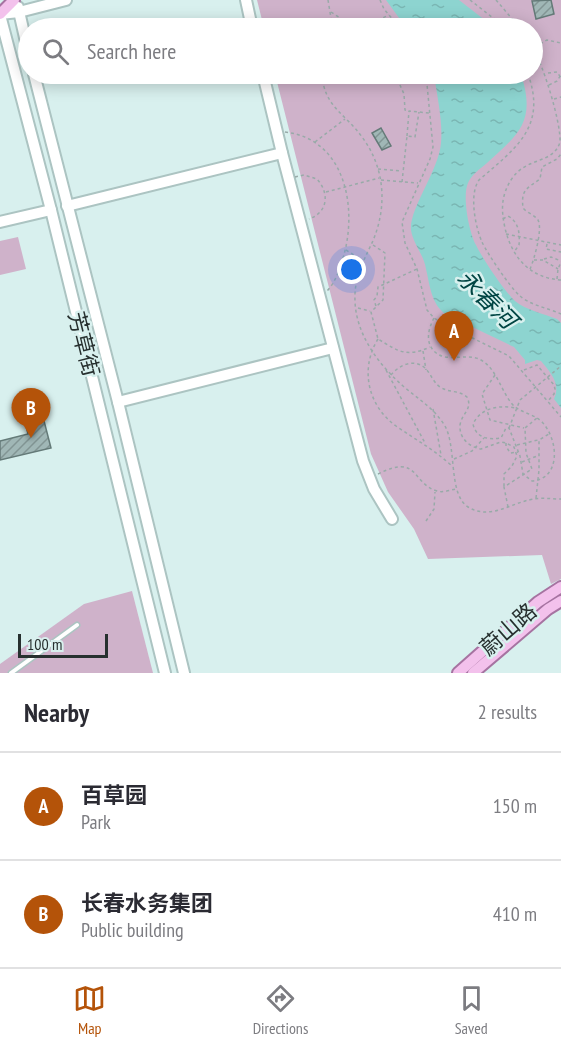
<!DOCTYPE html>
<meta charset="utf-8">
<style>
body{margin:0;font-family:"PT Sans Narrow","Noto Sans SC",sans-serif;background:#f2f2f3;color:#2b2b33}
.scale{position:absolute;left:18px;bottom:15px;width:90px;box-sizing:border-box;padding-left:6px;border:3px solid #27302f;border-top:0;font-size:16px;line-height:21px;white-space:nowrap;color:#27302f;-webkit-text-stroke:4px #d8f0ee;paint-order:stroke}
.you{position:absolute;left:352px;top:270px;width:21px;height:21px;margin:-15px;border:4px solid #fff;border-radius:50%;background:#1a73e8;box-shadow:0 0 0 9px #1a73e833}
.badge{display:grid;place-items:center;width:39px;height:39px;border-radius:50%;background:#b45309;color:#fff;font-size:20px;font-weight:700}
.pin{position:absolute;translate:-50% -50px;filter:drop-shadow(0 2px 3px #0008)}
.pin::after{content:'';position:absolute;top:32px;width:21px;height:18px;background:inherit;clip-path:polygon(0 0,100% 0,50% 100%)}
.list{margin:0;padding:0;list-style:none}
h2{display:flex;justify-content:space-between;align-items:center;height:78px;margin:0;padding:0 24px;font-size:26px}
h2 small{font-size:20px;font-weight:400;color:#7c7c81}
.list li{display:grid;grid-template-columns:39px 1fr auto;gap:18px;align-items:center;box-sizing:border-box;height:108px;padding:0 24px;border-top:2px solid #e1e1e2}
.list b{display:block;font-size:22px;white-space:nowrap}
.list p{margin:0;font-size:20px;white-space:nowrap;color:#7c7c81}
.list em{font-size:20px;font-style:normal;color:#7c7c81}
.icon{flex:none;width:33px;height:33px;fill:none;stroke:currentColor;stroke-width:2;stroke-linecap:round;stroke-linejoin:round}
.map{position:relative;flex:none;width:561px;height:673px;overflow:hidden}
.search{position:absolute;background:#fff;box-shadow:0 3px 15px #0003;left:18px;right:18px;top:18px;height:66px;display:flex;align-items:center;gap:15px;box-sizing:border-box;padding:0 21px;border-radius:33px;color:#7c7c81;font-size:22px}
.sheet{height:294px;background:#fff}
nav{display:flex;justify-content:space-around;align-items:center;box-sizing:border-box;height:84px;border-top:2px solid #e1e1e2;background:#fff;font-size:16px;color:#7c7c81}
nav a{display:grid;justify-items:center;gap:3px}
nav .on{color:#b45309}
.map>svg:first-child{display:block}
.park{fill:#cfb2ca}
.water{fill:url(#water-ripples)}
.building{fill:url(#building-hatch);stroke:#647a78;stroke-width:1.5}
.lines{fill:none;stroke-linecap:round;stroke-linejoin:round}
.lane-casing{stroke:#acc4c2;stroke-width:7}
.secondary-casing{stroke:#acc4c2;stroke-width:14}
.primary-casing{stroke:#a673a1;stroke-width:14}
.path{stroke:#98aaa8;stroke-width:1.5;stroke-dasharray:3 3;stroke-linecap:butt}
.lane{stroke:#fff;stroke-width:4}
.secondary{stroke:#fff;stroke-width:10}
.primary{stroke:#f3c1ec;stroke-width:10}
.path-bridge{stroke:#98aaa8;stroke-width:1.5;stroke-dasharray:3 3;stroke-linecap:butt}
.labels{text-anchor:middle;stroke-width:5;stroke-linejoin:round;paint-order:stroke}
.street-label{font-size:22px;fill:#27302f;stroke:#d8f0ee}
.water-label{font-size:24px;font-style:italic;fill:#004543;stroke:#d8f0ee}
</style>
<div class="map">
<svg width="561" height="673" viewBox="0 0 561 673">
<defs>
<pattern id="water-ripples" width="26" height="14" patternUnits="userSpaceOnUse" patternTransform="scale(1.5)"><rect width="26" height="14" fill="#8dd4d0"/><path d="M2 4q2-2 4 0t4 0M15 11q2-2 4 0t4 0" fill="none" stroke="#7ab6b3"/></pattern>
<pattern id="building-hatch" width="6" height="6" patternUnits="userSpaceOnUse" patternTransform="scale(1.5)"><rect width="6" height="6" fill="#a0b7b6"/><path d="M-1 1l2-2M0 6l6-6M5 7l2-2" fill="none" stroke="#829594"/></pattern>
</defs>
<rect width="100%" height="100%" fill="#d8f0ee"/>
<g class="park">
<polygon points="257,0 561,0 561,579 551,584 542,555 428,559 414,529 388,492 371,454 275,74 532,74 532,28 264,28"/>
<polygon points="18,237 26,269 0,275 0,241"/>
<polygon points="132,591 153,673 0,673 0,664 84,604"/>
</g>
<g class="water">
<polygon points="386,0 459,0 495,28 412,28 405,21 402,22"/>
<path d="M434,74H521C536,121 520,133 487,163C480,169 472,174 468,183C462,196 469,232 476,245C482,258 505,292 515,301C526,310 544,314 557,319L561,323V408L554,399C561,384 551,373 541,361L537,360L525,364V360L514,347L445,314C431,303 430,286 426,269C424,255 413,244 411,230C409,209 439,170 441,143C443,121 437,96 434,74Z"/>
</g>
<g class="building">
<polygon points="551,0 554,14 536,19 532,1"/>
<polygon points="381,128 391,146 382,150 372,133"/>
<polygon points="43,417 51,448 0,460 0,441 28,434 25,422"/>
</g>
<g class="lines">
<defs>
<polyline id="lane" points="11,673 77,625"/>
<g id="secondary">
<polyline points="246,0 252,28"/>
<polyline points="18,7 28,51"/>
<polyline points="0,14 19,12 66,0"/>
<polyline points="0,15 51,210 165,673"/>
<polyline points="34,74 118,402 184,673"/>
<polyline points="263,74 282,153 363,461 374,489 392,519"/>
<polyline points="67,206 282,153"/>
<polyline points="0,222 51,210"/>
<polyline points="118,402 333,348"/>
</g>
<g id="primary">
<polyline points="0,14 14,0"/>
<polyline points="458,673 538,602 561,587"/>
<polyline points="473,673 548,609 561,601"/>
</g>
</defs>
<use href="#lane" class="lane-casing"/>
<use href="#secondary" class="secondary-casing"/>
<use href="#primary" class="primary-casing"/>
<g class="path">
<polyline points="328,0 331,18 331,28"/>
<polyline points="380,0 384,9 400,28"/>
<polyline points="470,0 506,28"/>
<polyline points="496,0 520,28"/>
<polyline points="331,12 355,28"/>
<polyline points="349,28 372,23 389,15"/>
<path d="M532,46C543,64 561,122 560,142C553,165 526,156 511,180C501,196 501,210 505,228C512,258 530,278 561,280"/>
<polyline points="535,47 547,40 561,43"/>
<polyline points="548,73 557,72 561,78"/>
<path d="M322,74C324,107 345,113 362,137C372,150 379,167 381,183C384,204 380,226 371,245C362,264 354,279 355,301C356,334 378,364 403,386C418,399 434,408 445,426C457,448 448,494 468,507C489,520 510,504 529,500C540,497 550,499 561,499"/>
<polyline points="395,74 404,94 405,110 408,111"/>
<polyline points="426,74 433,147 430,159 402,222 405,243 417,269 427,310 434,318 442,323 509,356 561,417"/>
<path d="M528,74C547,127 516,148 479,180C469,194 475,226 482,242C487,253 510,287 519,295C529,305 548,308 561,314"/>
<polyline points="549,85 557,81 561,75"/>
<polyline points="554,99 561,97"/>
<path d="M285,132C346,139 358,209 343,258C340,269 335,283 327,291"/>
<polyline points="407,136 409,111 429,113"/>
<polyline points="315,142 345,119"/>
<polyline points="378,169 402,171"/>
<path d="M295,177L304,175L317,179C329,192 329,212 309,219"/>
<polyline points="381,180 418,183"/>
<polyline points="402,182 407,136 415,137 419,112"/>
<polyline points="326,192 379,178"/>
<path d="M503,219L508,216C519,222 520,234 519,245L514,252"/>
<polyline points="506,234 561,245"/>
<polyline points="547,244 546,249 561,252"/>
<path d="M373,245L385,253L383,300L371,312L378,339C398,351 406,358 430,347"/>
<polyline points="346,250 362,260"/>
<polyline points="544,259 551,257 561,261"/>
<polyline points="534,260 543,260 558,269"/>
<path d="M530,269C534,260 543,229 538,220C535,215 527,213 523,208C521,190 526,189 540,179L542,167L557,159L561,154"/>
<polyline points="557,279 558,269 561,262"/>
<polyline points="376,306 374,300 377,296 378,287 417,269"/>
<polyline points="358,308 370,311"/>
<path d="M434,318C428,329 425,343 435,352C447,363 465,353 479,359C497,367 501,393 514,406C522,413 534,414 542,422C559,440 561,479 532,481L523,474L520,456L509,428H506L501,438C488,440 476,438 473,424C481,407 500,405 516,408"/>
<path d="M378,339C360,368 367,405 396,426C416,440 435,450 453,467"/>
<polyline points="423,351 426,370"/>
<polyline points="386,370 425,443"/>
<polyline points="524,370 537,365 554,385 555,389 554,394 549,400"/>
<polyline points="495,375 482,394 490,420 524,428"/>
<polyline points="433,409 441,455"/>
<polyline points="509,428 520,400 561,366"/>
<polyline points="506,443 506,446 510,453 518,452"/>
<polyline points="517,445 538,440"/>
<polyline points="454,459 472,451 484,438"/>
<polyline points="522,462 537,456"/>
<path d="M378,474C419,453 412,484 437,491C443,493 450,490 456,489"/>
<polyline points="536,498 539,470 539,440 549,434"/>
<polyline points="508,507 504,487 532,469 526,453 525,428 537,418"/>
<polyline points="426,521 434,509 435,492"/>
</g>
<use href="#lane" class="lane"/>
<use href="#secondary" class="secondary"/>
<use href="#primary" class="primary"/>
<path class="path-bridge" d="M391,375C399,365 414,358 425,368C431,374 433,382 440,387C449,393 459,390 467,397C473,409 462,413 460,425C459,438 469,447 481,449L501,442L506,443L514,447L517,456L512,466L504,474V487"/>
</g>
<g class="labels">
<g class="street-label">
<text transform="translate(84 344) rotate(76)" y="8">芳草街</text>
<text transform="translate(508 629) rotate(-41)" y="8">蔚山路</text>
</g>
<g class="water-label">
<text transform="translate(487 299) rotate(45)" y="8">永春河</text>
</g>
</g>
</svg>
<div class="scale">100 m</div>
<div class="you"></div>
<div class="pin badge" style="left:454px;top:361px">A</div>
<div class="pin badge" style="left:31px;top:438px">B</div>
<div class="search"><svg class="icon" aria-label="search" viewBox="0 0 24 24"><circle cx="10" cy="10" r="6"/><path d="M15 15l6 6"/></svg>Search here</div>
</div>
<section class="sheet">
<h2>Nearby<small>2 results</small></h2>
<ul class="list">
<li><span class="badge">A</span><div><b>百草园</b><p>Park</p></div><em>150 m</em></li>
<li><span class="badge">B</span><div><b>长春水务集团</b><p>Public building</p></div><em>410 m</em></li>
</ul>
</section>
<nav>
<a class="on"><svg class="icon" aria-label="map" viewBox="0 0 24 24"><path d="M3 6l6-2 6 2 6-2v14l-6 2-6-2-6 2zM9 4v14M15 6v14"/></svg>Map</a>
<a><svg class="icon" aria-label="directions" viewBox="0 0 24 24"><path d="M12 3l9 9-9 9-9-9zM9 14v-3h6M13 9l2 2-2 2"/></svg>Directions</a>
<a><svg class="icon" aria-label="saved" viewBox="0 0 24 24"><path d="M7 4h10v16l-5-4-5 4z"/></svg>Saved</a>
</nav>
